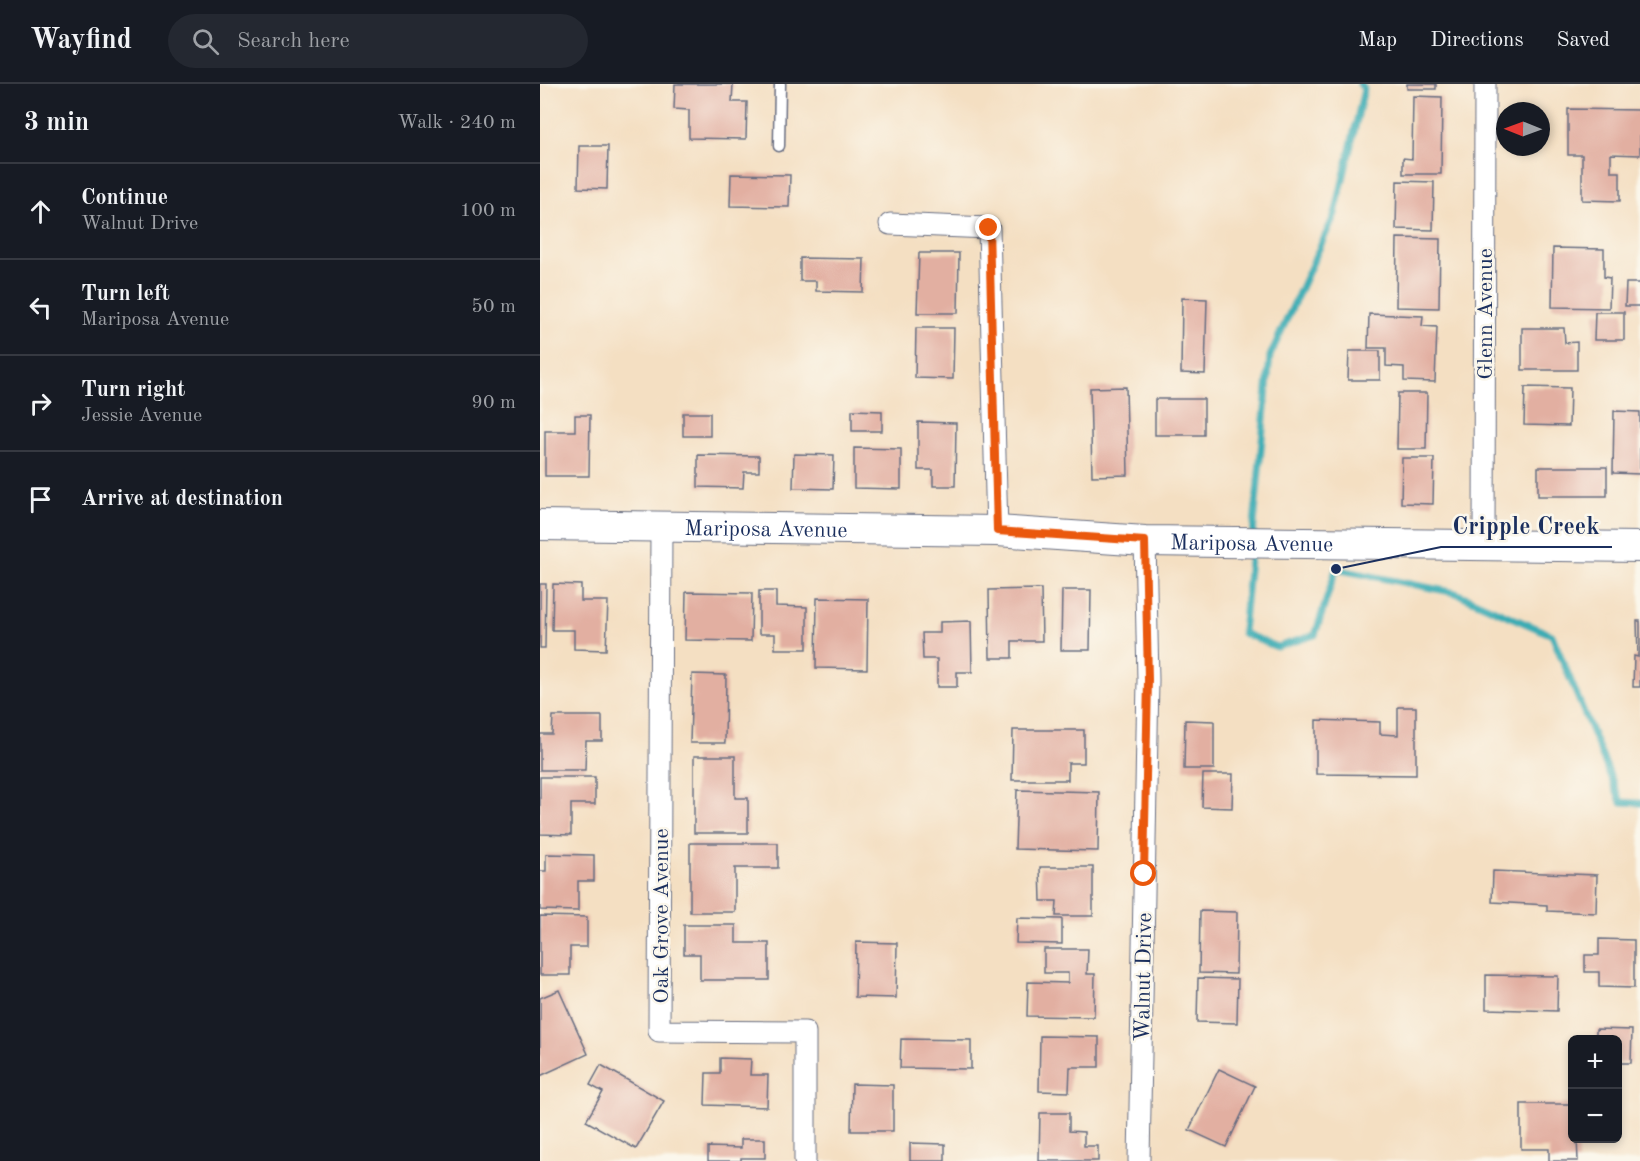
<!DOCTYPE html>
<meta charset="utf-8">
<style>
body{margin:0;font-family:"Old Standard TT",serif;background:#242831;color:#f1f3f6}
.controls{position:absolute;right:18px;bottom:18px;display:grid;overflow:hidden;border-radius:9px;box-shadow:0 3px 9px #0003}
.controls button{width:54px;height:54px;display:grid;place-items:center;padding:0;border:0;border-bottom:2px solid #363941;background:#171b24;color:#f1f3f6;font:30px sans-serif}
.compass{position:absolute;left:956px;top:18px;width:54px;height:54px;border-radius:50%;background:#171b24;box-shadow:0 3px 9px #0003;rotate:271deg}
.stop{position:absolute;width:18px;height:18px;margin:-14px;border:4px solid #ea580c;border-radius:50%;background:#fff}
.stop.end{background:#ea580c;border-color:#fff;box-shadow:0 2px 6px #0008}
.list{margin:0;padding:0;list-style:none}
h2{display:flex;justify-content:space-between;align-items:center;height:78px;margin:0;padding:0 24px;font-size:26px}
h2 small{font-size:20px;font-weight:400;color:#9ea1a6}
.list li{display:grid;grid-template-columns:39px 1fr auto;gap:18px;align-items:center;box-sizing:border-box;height:96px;padding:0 24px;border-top:2px solid #363941}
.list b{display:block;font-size:22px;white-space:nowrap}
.list p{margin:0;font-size:20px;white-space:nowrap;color:#9ea1a6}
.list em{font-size:20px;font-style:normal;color:#9ea1a6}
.icon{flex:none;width:33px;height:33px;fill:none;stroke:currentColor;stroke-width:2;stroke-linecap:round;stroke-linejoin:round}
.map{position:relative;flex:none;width:1100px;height:1077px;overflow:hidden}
header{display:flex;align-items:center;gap:36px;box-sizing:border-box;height:84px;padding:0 30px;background:#171b24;border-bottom:2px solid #363941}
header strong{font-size:28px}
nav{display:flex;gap:33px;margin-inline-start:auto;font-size:21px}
.search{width:420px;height:54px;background:#242831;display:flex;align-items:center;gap:15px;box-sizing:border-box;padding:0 21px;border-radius:33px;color:#9ea1a6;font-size:22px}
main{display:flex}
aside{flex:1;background:#171b24}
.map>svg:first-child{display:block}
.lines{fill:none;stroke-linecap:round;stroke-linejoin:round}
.stream{stroke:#3aacb4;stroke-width:7}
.building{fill:#e2afa1}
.lane-casing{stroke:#676d81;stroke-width:13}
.street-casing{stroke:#676d81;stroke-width:23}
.secondary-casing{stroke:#676d81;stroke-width:32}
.lane{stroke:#fff;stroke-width:10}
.street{stroke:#fff;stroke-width:21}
.secondary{stroke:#fff;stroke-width:30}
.route{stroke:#ea580c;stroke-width:8}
.labels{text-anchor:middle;stroke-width:5;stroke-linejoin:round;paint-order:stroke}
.street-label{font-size:22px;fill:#1b2f5e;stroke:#fbf7ec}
.leader{fill:none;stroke:#1b2f5e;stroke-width:2}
.callout-dot{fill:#1b2f5e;stroke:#fbf7ec;stroke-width:2}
.callout-label{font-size:24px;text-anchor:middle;font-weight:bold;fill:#1b2f5e;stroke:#fbf7ec;stroke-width:5;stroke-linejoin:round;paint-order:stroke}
</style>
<header>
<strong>Wayfind</strong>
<div class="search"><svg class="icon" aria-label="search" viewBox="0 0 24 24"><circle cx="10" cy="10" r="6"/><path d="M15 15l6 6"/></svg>Search here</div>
<nav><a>Map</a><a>Directions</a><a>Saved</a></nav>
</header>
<main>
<aside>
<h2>3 min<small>Walk · 240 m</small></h2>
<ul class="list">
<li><svg class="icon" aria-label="ahead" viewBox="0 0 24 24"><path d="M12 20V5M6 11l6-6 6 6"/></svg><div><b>Continue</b><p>Walnut Drive</p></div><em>100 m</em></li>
<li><svg class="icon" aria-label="left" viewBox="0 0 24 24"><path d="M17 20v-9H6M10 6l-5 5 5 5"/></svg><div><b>Turn left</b><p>Mariposa Avenue</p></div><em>50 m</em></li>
<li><svg class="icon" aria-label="right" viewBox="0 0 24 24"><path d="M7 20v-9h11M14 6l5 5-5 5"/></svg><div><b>Turn right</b><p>Jessie Avenue</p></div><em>90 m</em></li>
<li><svg class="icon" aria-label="arrive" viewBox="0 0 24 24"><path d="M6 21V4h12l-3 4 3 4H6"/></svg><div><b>Arrive at destination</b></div></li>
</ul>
</aside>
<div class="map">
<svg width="1100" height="1077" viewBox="0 0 1100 1077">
<rect width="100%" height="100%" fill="#fbf7ec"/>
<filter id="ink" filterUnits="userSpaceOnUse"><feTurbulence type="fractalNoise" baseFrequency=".0167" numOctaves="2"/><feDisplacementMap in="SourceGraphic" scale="12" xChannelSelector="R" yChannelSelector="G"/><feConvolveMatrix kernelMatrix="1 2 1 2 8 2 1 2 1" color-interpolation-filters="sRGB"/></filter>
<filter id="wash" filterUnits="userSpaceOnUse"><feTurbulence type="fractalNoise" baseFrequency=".008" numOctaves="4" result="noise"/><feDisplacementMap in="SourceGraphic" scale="24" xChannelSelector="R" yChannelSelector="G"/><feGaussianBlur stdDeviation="1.35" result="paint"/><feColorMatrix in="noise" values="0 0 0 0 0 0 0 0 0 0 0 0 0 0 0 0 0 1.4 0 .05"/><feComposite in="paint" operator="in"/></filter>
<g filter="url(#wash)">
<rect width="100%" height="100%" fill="#f4dfc2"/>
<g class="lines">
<g class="stream">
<polyline points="713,451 730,272 795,130 824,5 820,0"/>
<polyline points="711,465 703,549 737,563 775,551 796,485 916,509 1012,551 1081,718 1100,719"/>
</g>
</g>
<g id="blocks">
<g class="building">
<polygon points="135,0 193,0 192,18 207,18 206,55 149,54 149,26 134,25"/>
<rect x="867" y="0" width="29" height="5"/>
<polygon points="873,12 902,13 901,90 863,90 863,74 872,75"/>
<polygon points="1028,25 1100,26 1100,71 1071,70 1071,88 1080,88 1080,117 1042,116 1042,71 1028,71"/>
<polygon points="39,62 68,62 67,105 38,104"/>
<polygon points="191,90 250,91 249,123 190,122"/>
<polygon points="857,97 894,98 893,146 856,145"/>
<polygon points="857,154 900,155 899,224 856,223"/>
<polygon points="1013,164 1064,165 1064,193 1070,194 1069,224 1012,223"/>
<polygon points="379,169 419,169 418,229 377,229"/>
<polygon points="260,174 324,175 323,208 276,207 276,197 260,197"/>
<polygon points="1086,199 1100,199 1100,222 1085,222"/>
<polygon points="642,214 667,215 665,290 641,289"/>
<polygon points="1055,228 1084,228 1084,256 1054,256"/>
<polygon points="829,230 883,232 882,242 897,243 895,298 864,297 864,283 846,282 846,264 828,264"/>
<polygon points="376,244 414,244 413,295 375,294"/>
<polygon points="982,244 1024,244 1025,259 1037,258 1037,286 982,286"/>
<polygon points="809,267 840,267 840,296 808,296"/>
<polygon points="586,303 588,391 552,392 550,304"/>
<polygon points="985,303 1030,304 1029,342 984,341"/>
<polygon points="858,309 887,309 886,365 857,365"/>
<rect x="615" y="315" width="49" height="36"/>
<polygon points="312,326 342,327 342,347 312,347"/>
<polygon points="1074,327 1100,328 1100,390 1073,389"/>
<rect x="143" y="329" width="27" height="23"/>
<polygon points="35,331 50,331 49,392 5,392 5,347 35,347"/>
<polygon points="378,338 416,339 415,402 393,402 393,386 378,386"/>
<polygon points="314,364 361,365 361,405 314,404"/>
<polygon points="254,370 294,371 293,405 253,404"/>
<polygon points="158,371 219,372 219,388 204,388 203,404 158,403"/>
<polygon points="862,374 894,374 893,420 861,419"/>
<rect x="998" y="383" width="69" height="29"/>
<polygon points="0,500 6,500 5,564 0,564"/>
<polygon points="13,500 41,501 41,517 68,517 66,566 34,565 34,546 12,546"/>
<polygon points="501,505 502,557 472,557 472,574 450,574 449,506"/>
<polygon points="522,506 551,506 550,566 521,566"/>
<polygon points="219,507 236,507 236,522 267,523 267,565 235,565 235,550 219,550"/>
<polygon points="146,508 212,509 211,557 145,556"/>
<polygon points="277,514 328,515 327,585 276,584"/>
<polygon points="431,537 432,588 417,588 417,603 397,603 397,575 383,575 382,549 400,549 400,538"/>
<polygon points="1097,537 1100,537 1100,603 1093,603 1094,572 1098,573"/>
<polygon points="152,590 186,591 185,659 150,659"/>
<polygon points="858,623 876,623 876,691 776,690 776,636 840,638 840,650 858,651"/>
<polygon points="13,632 62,632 62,657 46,657 45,686 0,686 0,650 12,650"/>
<polygon points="645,636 674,637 674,685 644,685"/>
<polygon points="473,646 544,646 544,679 528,679 528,696 472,696"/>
<polygon points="154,672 195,672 195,714 208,714 208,749 154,749"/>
<polygon points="663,690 693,690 692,724 662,723"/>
<polygon points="0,693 55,693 55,720 31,720 31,751 0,750"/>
<polygon points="477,706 559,708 558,767 475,765"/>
<polygon points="150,759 238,759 238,784 195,784 195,828 150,828"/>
<polygon points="6,770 54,771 54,797 38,797 38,827 0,826 0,787 6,787"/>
<polygon points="500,783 553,783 553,832 516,832 517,817 501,817"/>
<polygon points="953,787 1057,791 1056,829 1007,827 1007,821 952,818"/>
<polygon points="660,827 697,828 696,890 659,889"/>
<polygon points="0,832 47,833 47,863 30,863 30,891 0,891"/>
<polygon points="477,834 522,835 522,860 476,859"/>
<polygon points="144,841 196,841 196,859 229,859 229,896 160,896 160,870 144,870"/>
<polygon points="1059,855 1094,856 1094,904 1059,903 1059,888 1045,888 1045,871 1059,871"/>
<polygon points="316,858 357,859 356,914 315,913"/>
<polygon points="504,865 548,865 547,890 555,890 554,933 487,932 488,898 528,899 528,889 504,889"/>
<polygon points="946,891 1018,892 1017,927 946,925"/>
<polygon points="658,894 698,895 697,939 657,938"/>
<polygon points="19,906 48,970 0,992 0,914"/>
<polygon points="1056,945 1092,946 1091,979 1078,979 1078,956 1056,956"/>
<polygon points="500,952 559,953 559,983 530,983 529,1008 499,1007"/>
<polygon points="361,955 431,956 431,985 360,984"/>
<polygon points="180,974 211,975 210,991 228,991 227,1023 165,1021 166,989 180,989"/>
<polygon points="61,981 124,1017 96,1065 46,1037 63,1008 50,1001"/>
<polygon points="679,985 715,1002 686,1063 649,1046"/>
<polygon points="312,1000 353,1001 353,1047 311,1047"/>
<polygon points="981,1020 1032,1020 1032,1054 1037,1054 1038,1077 1009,1077 1009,1065 981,1065"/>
<polygon points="500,1029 529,1029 529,1047 544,1048 544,1062 558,1062 558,1077 499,1077"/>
<polygon points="201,1055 225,1055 225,1074 201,1074 201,1077 168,1077 168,1063 201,1064"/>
<polygon points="370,1059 405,1060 405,1077 370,1077"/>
</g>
</g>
</g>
<g filter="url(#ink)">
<use href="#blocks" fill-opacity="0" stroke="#676d81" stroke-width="1.5"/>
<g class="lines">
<defs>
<polyline id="lane" points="239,62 240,0"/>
<g id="street">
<polyline points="350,140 449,144 457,447"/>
<polyline points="121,441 119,947 265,948 265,1077"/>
<polyline points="944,460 945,0"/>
<polyline points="599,1077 608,596 605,457"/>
</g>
<g id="secondary">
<path id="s1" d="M0,441L457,447L605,457L1100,463"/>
</g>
</defs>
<use href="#lane" class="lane-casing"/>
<use href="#street" class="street-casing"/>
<use href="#secondary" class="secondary-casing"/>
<use href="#lane" class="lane"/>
<use href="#street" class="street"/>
<use href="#secondary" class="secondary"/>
</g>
</g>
<g class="lines" filter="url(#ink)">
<polyline class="route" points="449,144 457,447 605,457 608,596 604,790"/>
</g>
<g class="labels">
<g class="street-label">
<text transform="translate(944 230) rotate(-90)" y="8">Glenn Avenue</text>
<text dy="8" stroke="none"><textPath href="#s1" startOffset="226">Mariposa Avenue</textPath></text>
<text dy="8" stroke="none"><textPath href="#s1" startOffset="712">Mariposa Avenue</textPath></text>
<text transform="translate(120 832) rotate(-90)" y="8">Oak Grove Avenue</text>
<text transform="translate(602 893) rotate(-89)" y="8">Walnut Drive</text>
</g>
</g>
<path class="leader" d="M796 485L901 463H1072"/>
<circle class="callout-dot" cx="796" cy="485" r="6"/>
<g class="callout-label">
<text x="986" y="450">Cripple Creek</text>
</g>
</svg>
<div class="controls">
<button>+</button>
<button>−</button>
</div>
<svg class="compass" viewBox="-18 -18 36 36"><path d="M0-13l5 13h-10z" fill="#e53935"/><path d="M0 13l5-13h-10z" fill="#9ea1a6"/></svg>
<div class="stop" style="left:604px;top:790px"></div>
<div class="stop end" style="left:449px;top:144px"></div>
</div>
</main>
